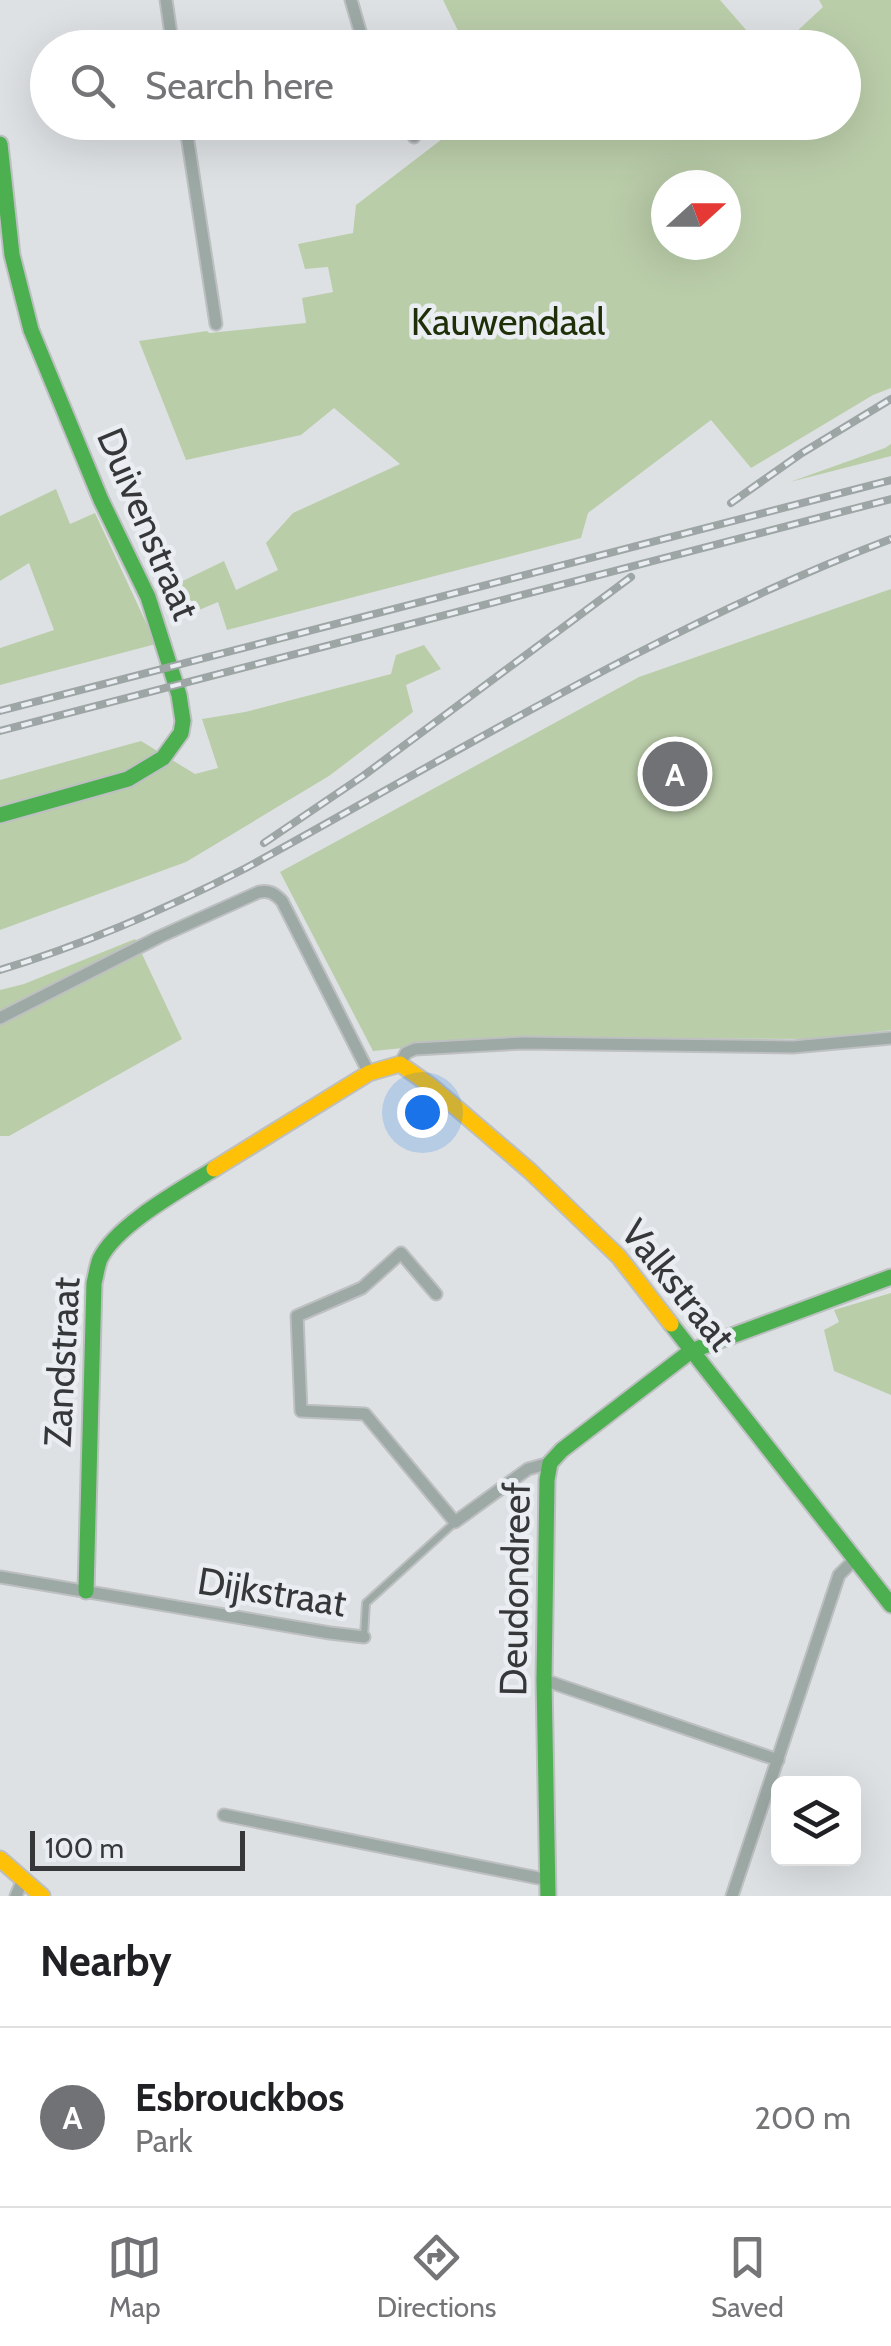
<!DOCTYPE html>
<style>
body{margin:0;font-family:Cabin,sans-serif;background:#f2f2f2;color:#202124}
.controls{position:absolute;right:30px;bottom:30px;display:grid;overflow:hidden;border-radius:15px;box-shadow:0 10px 40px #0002}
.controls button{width:90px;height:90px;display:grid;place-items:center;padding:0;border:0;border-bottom:2px solid #e0e0e0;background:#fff;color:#202124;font:50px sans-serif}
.compass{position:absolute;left:651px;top:170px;width:90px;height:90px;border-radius:50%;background:#fff;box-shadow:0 10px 40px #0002;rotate:69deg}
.scale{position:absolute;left:30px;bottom:25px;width:215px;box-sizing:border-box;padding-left:10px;border:5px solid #363739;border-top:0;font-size:28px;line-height:35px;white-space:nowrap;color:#363739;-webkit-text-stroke:8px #eaeef3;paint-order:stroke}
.you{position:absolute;left:422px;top:1112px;width:35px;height:35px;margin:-25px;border:8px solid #fff;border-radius:50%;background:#1a73e8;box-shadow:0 0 0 15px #1a73e833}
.badge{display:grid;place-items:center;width:65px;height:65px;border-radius:50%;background:#717275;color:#fff;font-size:32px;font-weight:700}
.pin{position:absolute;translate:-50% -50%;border:5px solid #fff;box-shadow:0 2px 10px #0006}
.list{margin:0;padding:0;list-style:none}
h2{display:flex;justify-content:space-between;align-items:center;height:130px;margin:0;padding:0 40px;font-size:42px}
h2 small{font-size:32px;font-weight:400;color:#757577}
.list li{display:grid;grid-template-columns:65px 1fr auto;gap:30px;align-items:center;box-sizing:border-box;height:180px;padding:0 40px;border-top:2px solid #e0e0e0}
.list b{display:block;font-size:38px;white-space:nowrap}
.list p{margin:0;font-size:32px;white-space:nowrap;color:#757577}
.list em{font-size:32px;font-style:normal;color:#757577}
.icon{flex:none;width:55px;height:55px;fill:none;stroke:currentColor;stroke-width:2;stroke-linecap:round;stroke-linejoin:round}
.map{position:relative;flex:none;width:891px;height:1896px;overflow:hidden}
.search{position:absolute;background:#fff;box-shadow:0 10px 40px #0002;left:30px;right:30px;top:30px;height:110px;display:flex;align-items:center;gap:25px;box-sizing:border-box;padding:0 35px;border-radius:55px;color:#757577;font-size:38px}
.sheet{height:310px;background:#fff}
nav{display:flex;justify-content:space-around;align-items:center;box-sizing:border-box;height:140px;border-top:2px solid #e0e0e0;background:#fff;font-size:28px;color:#757577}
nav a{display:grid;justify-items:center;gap:5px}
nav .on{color:#717275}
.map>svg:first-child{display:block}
.green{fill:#bacda9;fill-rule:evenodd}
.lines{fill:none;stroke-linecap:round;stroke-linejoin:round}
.lane-casing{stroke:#bdbfc1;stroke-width:10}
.street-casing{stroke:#bdbfc1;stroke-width:15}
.fast-casing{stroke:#bdbfc1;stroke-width:19}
.slow-casing{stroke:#bdbfc1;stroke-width:19}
.lane{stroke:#9da9a5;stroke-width:6}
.street{stroke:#9da9a5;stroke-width:11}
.fast{stroke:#4caf50;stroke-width:15}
.slow{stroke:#ffc107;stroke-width:15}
.rail-casing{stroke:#9da6a4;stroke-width:8}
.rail{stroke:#eaeef3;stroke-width:4;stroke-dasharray:11;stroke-linecap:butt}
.labels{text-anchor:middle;stroke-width:9;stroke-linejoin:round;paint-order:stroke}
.park-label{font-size:38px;fill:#1e2f08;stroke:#eaeef3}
.street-label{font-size:38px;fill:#363739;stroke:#eaeef3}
</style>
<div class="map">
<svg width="891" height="1896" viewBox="0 0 891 1896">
<rect width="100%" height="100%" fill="#dee1e4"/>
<g class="green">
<polygon points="443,0 720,0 761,47 466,47"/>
<path d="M819,0H891V388L873,395L751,468L711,420L588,513L581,538L227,630L218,602L180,618L166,589L224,561L236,590L278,570L266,543L293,513L400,464L334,408L301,435L186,460L139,341L207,331L209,333L306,323L302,298L333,292L328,267L305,269L298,244L353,233L356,205L463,123L844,122V48L780,47L823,7ZM666,185H726V245H666Z"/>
<polygon points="891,444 891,456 790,482 885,448"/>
<polygon points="56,489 70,524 95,513 156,644 0,685 0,648 54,630 29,563 0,581 0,516"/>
<polygon points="891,589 891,1030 814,1039 505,1038 373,1051 280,872 639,677"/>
<polygon points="424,645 441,669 406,685 413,712 329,776 186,862 0,930 0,780 141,741 195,774 218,768 202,719 245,712 391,674 396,655"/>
<polygon points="135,939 182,1039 9,1136 0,1136 0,990 24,984"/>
<polygon points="891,1293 891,1395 834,1371 824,1330 839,1322 834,1310"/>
</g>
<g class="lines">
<defs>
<polyline id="lane" points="364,1636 366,1603 454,1523"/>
<g id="street">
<polyline points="166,0 173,48"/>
<polyline points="351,0 365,48"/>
<polyline points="185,122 216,324"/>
<polyline points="405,122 414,137"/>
<path d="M0,1018L159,937L259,892C269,890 274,893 282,901L369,1073"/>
<polyline points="400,1064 406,1053 415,1049 523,1043 793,1047 891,1038"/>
<polyline points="436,1294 401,1253 362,1288 297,1316 301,1411 365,1414 455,1522 528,1469 550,1463"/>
<polyline points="0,1577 330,1633 364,1637"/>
<polyline points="544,1680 778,1760"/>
<polyline points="224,1815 548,1880"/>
<polyline points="16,1896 23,1879"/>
<polyline points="732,1896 839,1575 854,1560"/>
</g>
<g id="fast">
<polyline points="0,144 12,255 31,330 101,500 148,597 179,695 183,721 181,733 163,758 128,779 0,815"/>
<polyline points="671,1324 891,1605"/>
<path d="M86,1591L94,1283C96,1276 97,1266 100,1259C116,1225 182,1189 214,1169"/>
<polyline points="548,1896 544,1680 547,1480 550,1463 562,1450 691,1351 891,1277"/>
</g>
<g id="slow">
<polyline points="214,1169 369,1073 400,1064 431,1086 530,1171 619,1257 671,1324"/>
<polyline points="0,1859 42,1896"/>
</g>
</defs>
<use href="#lane" class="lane-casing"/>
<use href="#street" class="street-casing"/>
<use href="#fast" class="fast-casing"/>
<use href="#slow" class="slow-casing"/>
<use href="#lane" class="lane"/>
<use href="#street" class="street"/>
<use href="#fast" class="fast"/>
<use href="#slow" class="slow"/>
<defs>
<g id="rail">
<polyline points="731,503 802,453 891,399"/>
<polyline points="0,711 891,480"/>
<polyline points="0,731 891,499"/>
<polyline points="264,843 363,776 631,577"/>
<path d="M0,970C86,944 166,909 246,868C458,752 664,625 891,539"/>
</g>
</defs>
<use href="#rail" class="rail-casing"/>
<use href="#rail" class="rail"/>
</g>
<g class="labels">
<g class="park-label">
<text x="508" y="335">Kauwendaal</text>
</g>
<g class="street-label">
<text transform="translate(148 524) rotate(67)" y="13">Duivenstraat</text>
<text transform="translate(678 1285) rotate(51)" y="13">Valkstraat</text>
<text transform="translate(62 1362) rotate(-87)" y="13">Zandstraat</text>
<text transform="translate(515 1589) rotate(-89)" y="13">Deudondreef</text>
<text transform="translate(272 1592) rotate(9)" y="13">Dijkstraat</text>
</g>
</g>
</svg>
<div class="controls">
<button><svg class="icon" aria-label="layers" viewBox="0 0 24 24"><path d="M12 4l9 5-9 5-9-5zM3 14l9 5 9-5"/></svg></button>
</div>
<svg class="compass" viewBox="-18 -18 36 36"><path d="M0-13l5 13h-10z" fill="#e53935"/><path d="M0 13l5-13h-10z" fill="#757577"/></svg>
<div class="scale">100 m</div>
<div class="you"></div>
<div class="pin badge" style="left:675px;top:774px">A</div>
<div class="search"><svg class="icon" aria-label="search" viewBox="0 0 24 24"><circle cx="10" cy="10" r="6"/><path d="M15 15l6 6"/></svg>Search here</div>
</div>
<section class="sheet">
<h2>Nearby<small></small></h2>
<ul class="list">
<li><span class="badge">A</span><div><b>Esbrouckbos</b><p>Park</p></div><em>200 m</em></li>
</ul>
</section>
<nav>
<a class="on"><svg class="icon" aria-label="map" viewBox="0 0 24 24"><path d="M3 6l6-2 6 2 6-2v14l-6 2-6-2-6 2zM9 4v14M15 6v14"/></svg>Map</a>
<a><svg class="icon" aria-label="directions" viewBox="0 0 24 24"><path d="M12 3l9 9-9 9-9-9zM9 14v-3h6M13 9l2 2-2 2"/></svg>Directions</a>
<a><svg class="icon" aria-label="saved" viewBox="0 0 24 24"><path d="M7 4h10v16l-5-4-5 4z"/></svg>Saved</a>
</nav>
